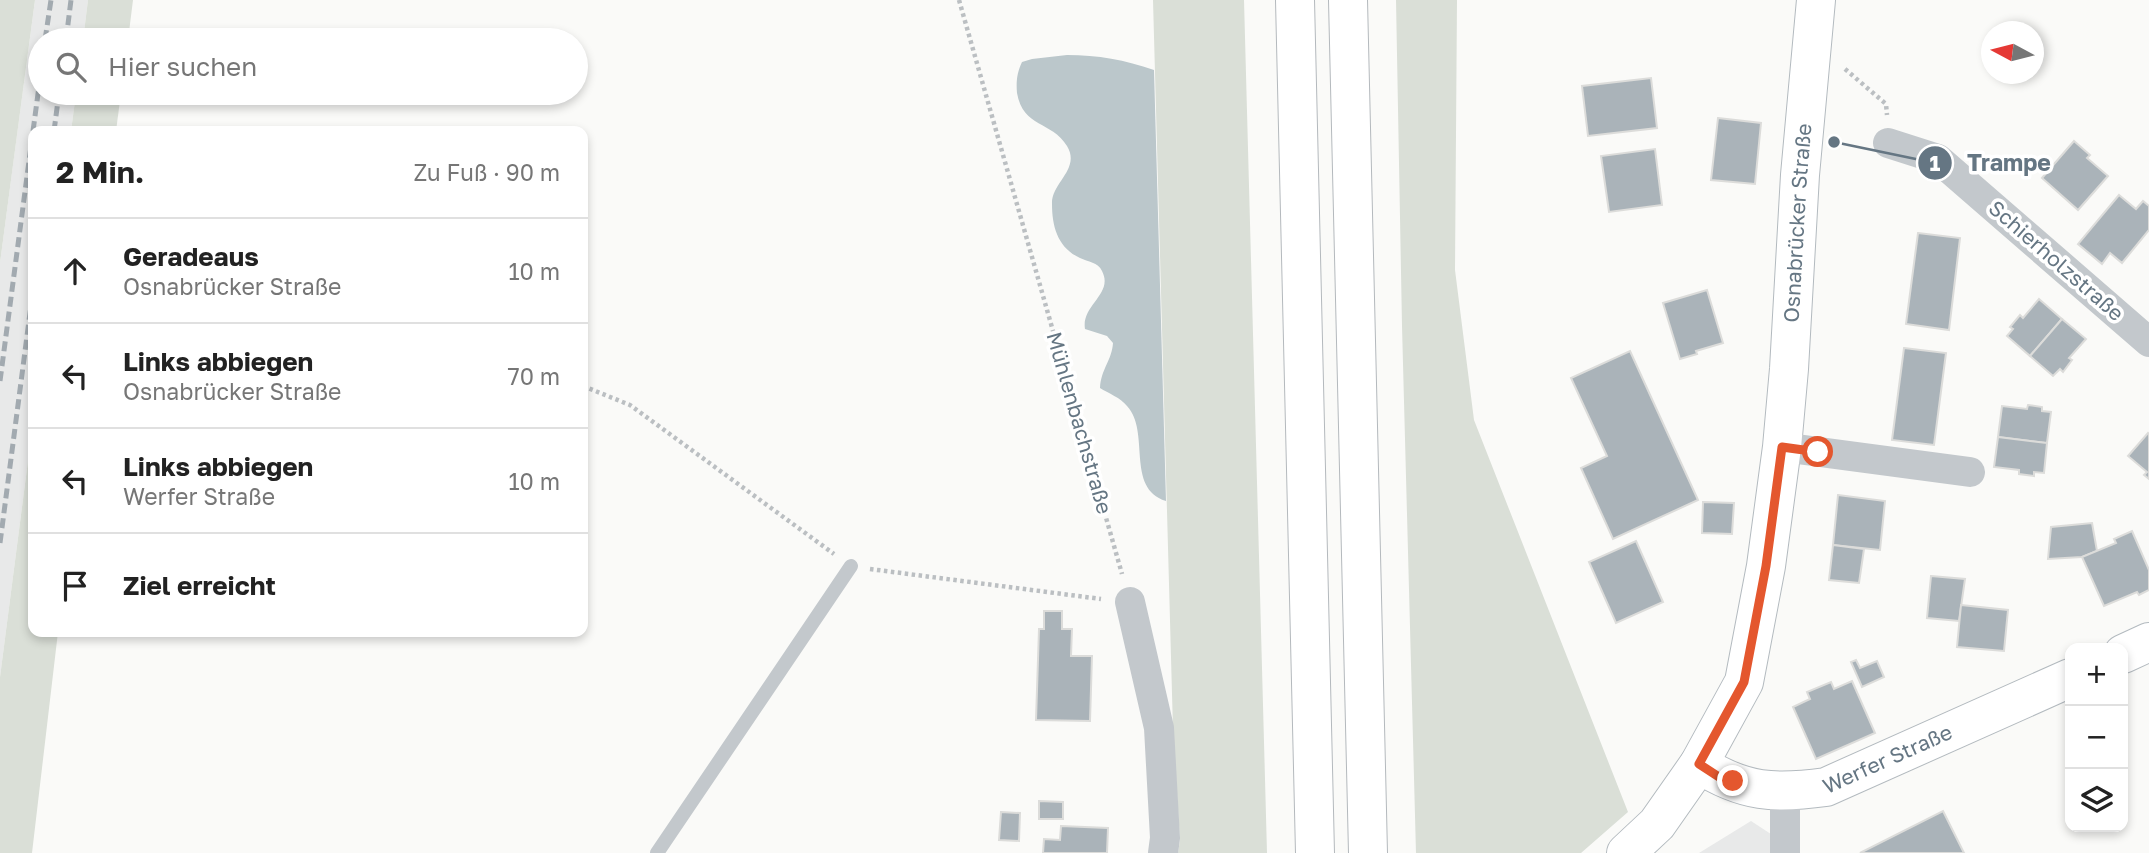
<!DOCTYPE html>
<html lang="de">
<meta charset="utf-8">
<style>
body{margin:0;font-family:"Golos Text",sans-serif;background:#f2f2f2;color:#222}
.controls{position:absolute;right:21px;bottom:21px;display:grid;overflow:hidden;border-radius:14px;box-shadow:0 4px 10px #0003}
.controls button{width:63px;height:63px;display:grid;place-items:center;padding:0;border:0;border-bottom:2px solid #e0e0e0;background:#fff;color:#222;font:35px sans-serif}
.compass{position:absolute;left:1981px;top:21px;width:63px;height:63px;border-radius:50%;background:#fff;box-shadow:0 4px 10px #0003;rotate:277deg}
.stop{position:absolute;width:21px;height:21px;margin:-16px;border:5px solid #e4572e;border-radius:50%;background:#fff}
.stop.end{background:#e4572e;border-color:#fff;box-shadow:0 2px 7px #0008}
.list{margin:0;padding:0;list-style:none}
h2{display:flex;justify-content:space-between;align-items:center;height:91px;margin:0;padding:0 28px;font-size:30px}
h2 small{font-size:23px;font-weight:400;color:#767676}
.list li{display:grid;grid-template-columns:46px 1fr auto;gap:21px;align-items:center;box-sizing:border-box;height:105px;padding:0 28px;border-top:2px solid #e0e0e0}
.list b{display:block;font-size:26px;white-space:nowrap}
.list p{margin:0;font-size:23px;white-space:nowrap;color:#767676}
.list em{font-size:23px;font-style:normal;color:#767676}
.icon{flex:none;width:38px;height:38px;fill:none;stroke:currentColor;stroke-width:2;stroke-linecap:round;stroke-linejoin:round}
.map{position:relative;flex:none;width:2149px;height:853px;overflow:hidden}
.search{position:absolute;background:#fff;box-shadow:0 4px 10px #0003;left:28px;top:28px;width:560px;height:77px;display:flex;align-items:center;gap:18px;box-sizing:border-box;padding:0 24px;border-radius:38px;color:#767676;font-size:26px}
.panel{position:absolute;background:#fff;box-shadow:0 4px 10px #0003;left:28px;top:126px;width:560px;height:511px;border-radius:14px}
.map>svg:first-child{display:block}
.built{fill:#e8e9e9}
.green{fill:#dadfd7}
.water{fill:#bbc7cb}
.building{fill:#aab3b9;stroke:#dcdcda;stroke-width:2}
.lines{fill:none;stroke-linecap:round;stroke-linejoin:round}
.secondary-casing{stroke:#b3babf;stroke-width:40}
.motorway-casing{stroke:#b4b9bd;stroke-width:40}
.path{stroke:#bbbfc2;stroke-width:4.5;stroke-dasharray:3.5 3.5;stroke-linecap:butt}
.service{stroke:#c3c8cc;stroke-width:14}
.minor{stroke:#c3c8cc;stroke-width:30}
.secondary{stroke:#fff;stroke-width:38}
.motorway{stroke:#fff;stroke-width:38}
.rail{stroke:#a2aab0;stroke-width:5;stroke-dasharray:10 5;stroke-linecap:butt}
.route{stroke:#e4572e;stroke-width:9}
.labels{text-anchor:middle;stroke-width:7;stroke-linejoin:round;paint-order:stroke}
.street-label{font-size:21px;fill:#657683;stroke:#fff}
.leader{fill:none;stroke:#657683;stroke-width:2.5}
.callout-dot{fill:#657683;stroke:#fff;stroke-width:2.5}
.mark-label{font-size:21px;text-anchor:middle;font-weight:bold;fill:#fff}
.callout-label{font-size:23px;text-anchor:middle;font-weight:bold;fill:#657683;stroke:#fff;stroke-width:7;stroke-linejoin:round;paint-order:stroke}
</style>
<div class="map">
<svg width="2149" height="853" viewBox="0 0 2149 853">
<rect width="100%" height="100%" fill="#fafaf8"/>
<g class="built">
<polygon points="35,0 88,0 83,40 40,40 40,93 76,93 71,131 33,131 33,422 0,677 0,263"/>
<polygon points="1751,821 1777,838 1777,853 1699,853"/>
</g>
<g class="green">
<polygon points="0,0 35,0 0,263"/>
<polygon points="88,0 133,0 128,40 83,40"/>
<polygon points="1153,0 1244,0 1267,853 1178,853 1180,840 1173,730"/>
<polygon points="1396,0 1457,0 1455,270 1474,420 1628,812 1581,853 1416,853 1402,326"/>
<polygon points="76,93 121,93 116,131 71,131"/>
<polygon points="33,422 33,632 58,632 32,853 0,853 0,677"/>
</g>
<path class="water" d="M1067,55C1098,55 1125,60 1154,70L1166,501C1125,488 1151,432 1127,406C1121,398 1108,393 1100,388C1101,369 1112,360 1113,343L1107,336L1085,329C1081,305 1114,294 1102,271C1098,262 1088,262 1080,258C1058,248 1052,227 1052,204C1051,183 1081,169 1067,146C1052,121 1023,128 1017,93C1016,81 1017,73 1022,62L1032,59Z"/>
<g class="building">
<polygon points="1651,78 1657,128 1588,136 1582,86"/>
<polygon points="1718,118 1761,123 1755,184 1711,180"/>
<polygon points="2074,141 2090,155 2087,158 2108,176 2078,210 2042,178"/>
<polygon points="1655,149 1662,205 1609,212 1601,156"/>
<polygon points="2119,195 2136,209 2143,201 2149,206 2149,230 2122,263 2110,253 2102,264 2078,244"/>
<polygon points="1918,233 1960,238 1949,330 1906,324"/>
<polygon points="1707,290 1723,343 1696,351 1697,354 1680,359 1663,303"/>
<polygon points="2039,299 2062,319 2030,356 2007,336 2013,329 2010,327 2020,315 2023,318"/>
<polygon points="2062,319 2086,339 2069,358 2072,360 2063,372 2060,369 2053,376 2030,356"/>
<polygon points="1904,348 1946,353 1934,445 1892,440"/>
<polygon points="1630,351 1698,500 1613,539 1581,468 1607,456 1571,378"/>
<polygon points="2028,405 2042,407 2042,411 2051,412 2047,443 1998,437 2002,406 2027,409"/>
<polygon points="2148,433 2149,434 2149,479 2144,475 2147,472 2128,456"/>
<polygon points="1998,437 2047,443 2044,473 2034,472 2034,476 2019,474 2019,470 1994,467"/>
<polygon points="1838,495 1885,501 1880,550 1833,545"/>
<polygon points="1703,502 1734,503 1732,534 1702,533"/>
<polygon points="2092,523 2097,551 2082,557 2048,559 2051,527"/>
<polygon points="2132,531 2149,570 2149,590 2139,595 2137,592 2104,606 2082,557 2116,543 2114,539"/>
<polygon points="1636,541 1663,602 1616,623 1589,562"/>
<polygon points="1833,545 1864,549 1859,583 1829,580"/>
<polygon points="1931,576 1965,579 1959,621 1927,618"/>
<polygon points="1961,605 2008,610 2004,651 1957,647"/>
<polygon points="1044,611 1062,611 1062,629 1072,629 1071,656 1092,656 1090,721 1036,720 1039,629 1044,629"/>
<polygon points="1856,660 1860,668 1877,661 1884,677 1862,687 1851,662"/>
<polygon points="1852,681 1875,733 1816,759 1793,707 1810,699 1807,692 1831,682 1834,689"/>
<polygon points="1039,801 1063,802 1063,819 1039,819"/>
<polygon points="1943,811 1964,853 1860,853"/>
<polygon points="1001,812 1020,813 1019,841 999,840"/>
<polygon points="1061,826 1108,828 1107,853 1043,853 1044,839 1060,840"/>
</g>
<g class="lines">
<defs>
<g id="secondary">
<polyline points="2123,654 2149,642"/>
<path id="s1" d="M1699,764C1744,793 1775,794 1826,787L2070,678"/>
<path id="s2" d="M1626,853L1657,824L1699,764L1744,682L1766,566L1782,447L1789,369L1800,175L1816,0"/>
</g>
<g id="motorway">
<polyline points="1295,0 1315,853"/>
<polyline points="1348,0 1368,853"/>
</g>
</defs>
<use href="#secondary" class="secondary-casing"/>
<use href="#motorway" class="motorway-casing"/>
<g class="path">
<polyline points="959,0 1122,574"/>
<polyline points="1845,69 1886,104 1887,115"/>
<polyline points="583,386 630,405 834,554"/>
<polyline points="870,569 1101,599"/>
</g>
<polyline class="service" points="657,853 851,566"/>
<g class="minor">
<polyline points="1888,143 1938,159 2149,342"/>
<polyline points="1782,447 1970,472"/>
<polyline points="1130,602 1159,728 1165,838 1163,853"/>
<polyline points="1785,792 1785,853"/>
</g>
<use href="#secondary" class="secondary"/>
<use href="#motorway" class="motorway"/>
<g class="rail">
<polyline points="45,40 51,0"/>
<polyline points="66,40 71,0"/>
<polyline points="33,131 40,79"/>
<polyline points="54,131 59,93"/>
<polyline points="0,381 33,131"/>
<polyline points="0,543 33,290"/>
</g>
</g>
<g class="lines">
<polyline class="route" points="1733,781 1719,777 1699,764 1744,682 1766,566 1782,447 1818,452"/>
</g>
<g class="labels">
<g class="street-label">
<text dy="7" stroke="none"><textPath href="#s2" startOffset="672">Osnabrücker Straße</textPath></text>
<text transform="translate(2056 261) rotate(41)" y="7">Schierholzstraße</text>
<text transform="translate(1079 423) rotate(74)" y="7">Mühlenbachstraße</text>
<text dy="7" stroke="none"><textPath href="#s1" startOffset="200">Werfer Straße</textPath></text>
</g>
</g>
<path class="leader" d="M1834 142L1935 163"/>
<g class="callout-dot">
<circle cx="1834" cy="142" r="7"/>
<circle cx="1935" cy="163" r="18"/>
</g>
<g class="mark-label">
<text x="1935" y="171">1</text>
</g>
<g class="callout-label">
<text x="2009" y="171">Trampe</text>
</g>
</svg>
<div class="controls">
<button>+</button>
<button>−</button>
<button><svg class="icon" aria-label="layers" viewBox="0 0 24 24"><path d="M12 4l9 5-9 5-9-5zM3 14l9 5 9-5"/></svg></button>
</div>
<svg class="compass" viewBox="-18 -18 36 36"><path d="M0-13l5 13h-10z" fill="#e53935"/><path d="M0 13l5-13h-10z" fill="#767676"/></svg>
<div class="stop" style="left:1818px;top:452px"></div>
<div class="stop end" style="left:1733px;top:781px"></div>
<div class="search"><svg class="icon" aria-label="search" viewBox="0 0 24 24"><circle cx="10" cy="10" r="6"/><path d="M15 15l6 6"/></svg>Hier suchen</div>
<section class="panel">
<h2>2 Min.<small>Zu Fuß · 90 m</small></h2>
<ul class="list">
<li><svg class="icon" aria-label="ahead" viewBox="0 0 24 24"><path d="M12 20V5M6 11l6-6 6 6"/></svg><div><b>Geradeaus</b><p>Osnabrücker Straße</p></div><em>10 m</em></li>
<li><svg class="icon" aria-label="left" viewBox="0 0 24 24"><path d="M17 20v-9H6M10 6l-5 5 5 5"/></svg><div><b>Links abbiegen</b><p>Osnabrücker Straße</p></div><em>70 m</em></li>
<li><svg class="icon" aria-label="left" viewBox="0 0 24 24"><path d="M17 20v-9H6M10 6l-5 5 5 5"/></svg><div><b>Links abbiegen</b><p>Werfer Straße</p></div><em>10 m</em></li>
<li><svg class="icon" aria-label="arrive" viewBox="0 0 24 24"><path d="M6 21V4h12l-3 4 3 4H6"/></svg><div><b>Ziel erreicht</b></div></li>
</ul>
</section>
</div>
